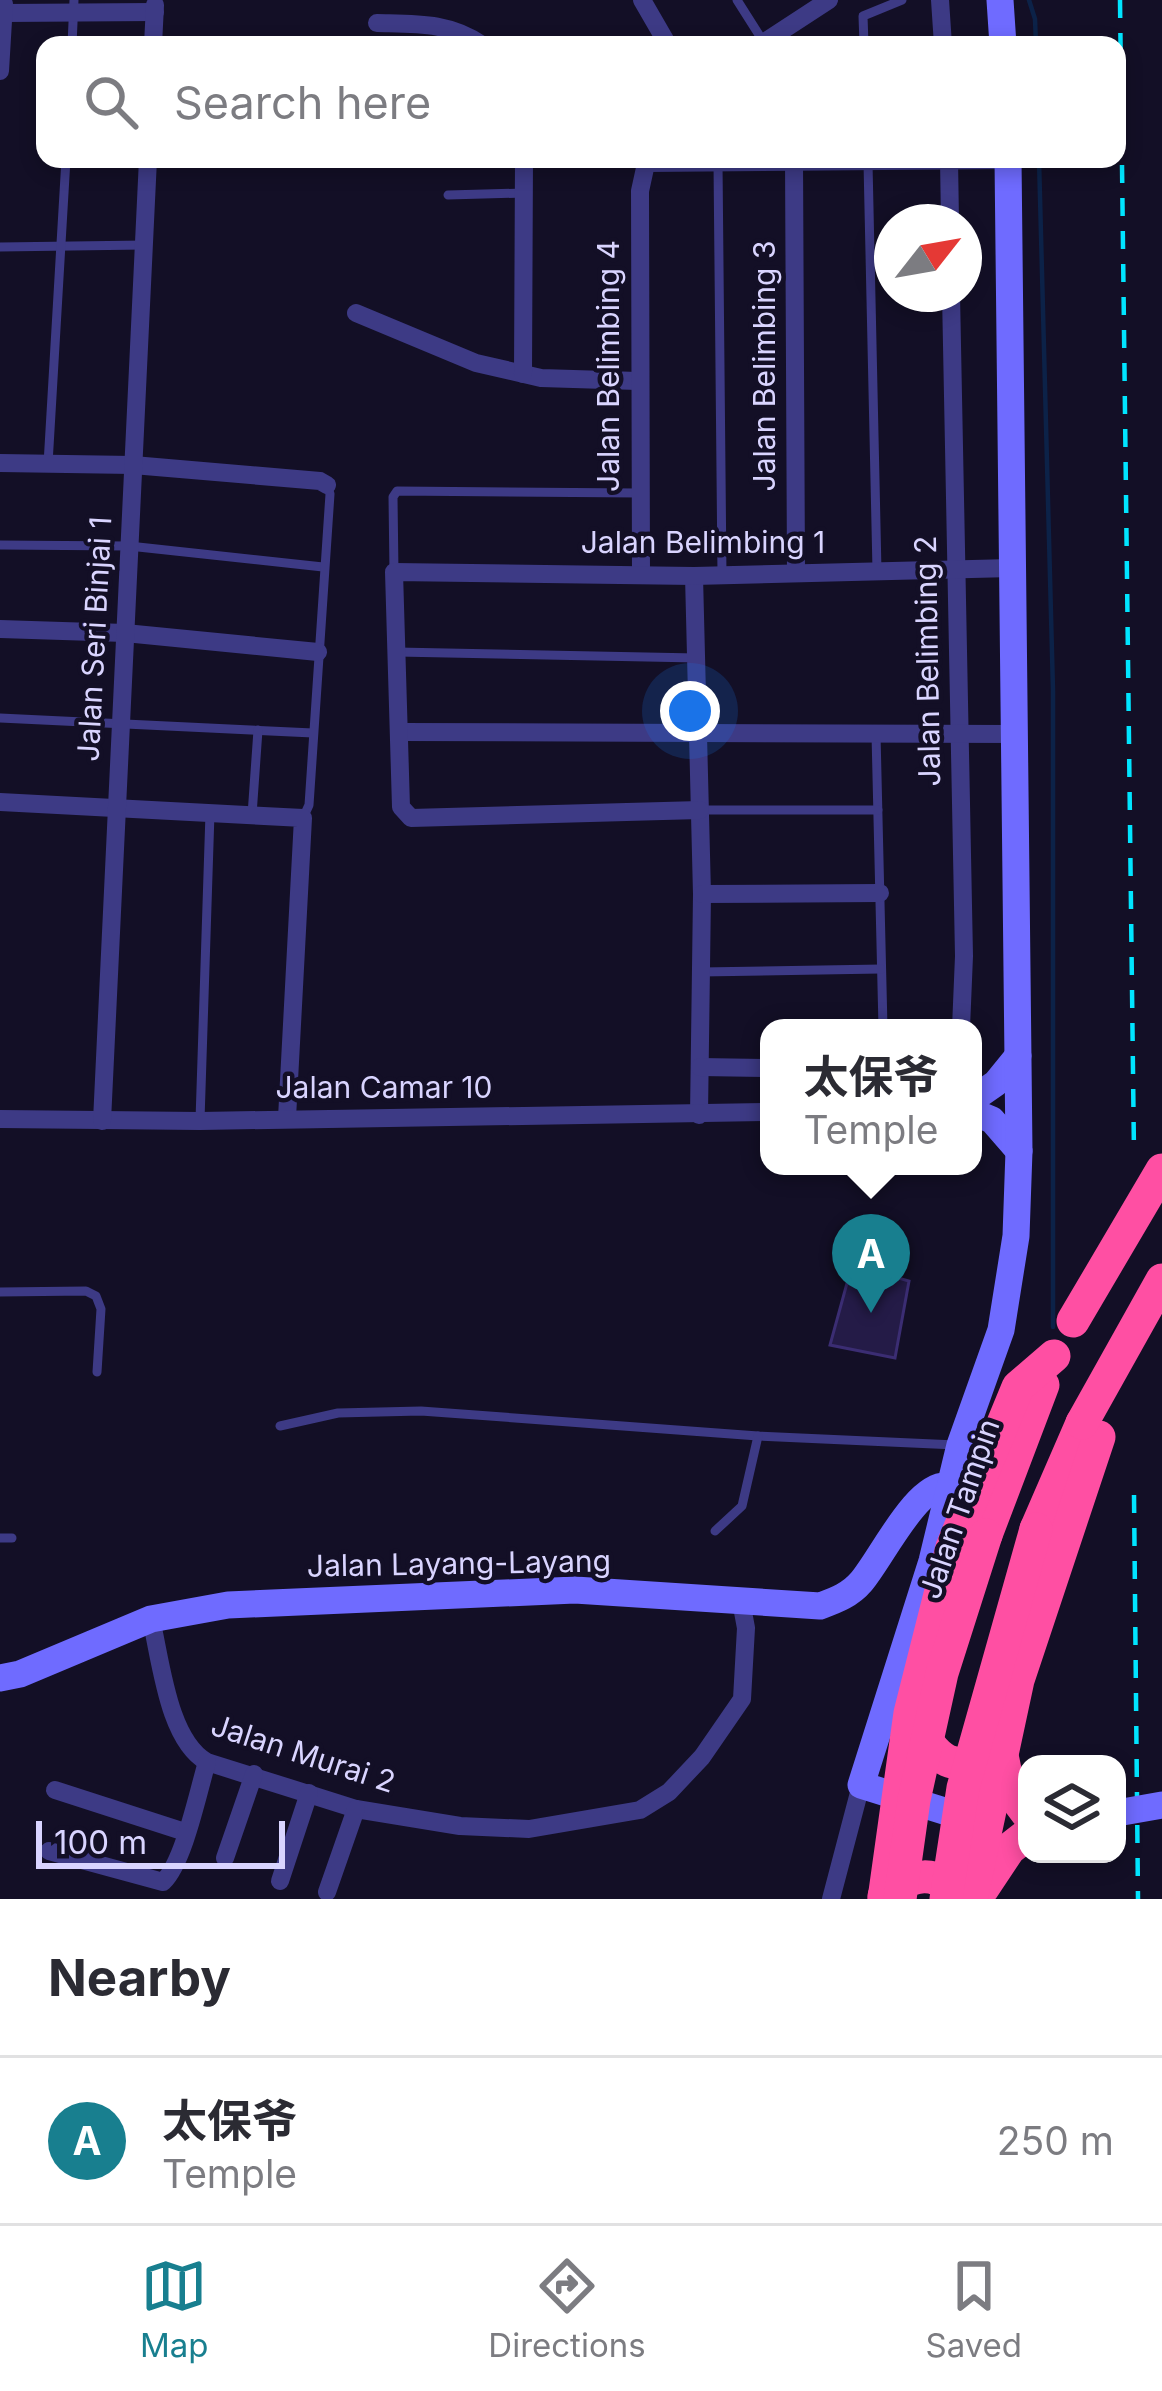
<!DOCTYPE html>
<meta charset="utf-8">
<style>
body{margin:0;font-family:Inter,"Noto Sans SC",sans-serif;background:#f7f7f7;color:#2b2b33}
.controls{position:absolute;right:36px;bottom:36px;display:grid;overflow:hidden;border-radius:24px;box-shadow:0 6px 18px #0003}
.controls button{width:108px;height:108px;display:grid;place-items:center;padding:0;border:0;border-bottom:3px solid #e1e1e2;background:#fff;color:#2b2b33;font:60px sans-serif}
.compass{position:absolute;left:874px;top:204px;width:108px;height:108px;border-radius:50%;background:#fff;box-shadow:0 6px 18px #0003;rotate:59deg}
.scale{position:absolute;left:36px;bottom:30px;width:249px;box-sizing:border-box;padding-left:12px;border:6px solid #d9d4ff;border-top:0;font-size:33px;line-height:42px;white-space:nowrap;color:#d9d4ff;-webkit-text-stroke:9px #130f26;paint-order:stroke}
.you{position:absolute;left:690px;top:711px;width:42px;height:42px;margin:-30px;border:9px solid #fff;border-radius:50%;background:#1a73e8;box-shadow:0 0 0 18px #1a73e833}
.badge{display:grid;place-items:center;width:78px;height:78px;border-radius:50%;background:#187f8f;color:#fff;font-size:39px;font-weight:700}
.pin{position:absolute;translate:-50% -99px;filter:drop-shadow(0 3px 6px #0008)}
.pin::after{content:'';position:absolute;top:63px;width:42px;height:36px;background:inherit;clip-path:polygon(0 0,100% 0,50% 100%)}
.popup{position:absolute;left:760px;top:1019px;width:222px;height:156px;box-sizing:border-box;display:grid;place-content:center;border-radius:24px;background:#fff;filter:drop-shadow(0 3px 9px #0005);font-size:39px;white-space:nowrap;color:#7c7c81}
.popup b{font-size:45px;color:#2b2b33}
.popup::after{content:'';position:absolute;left:50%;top:100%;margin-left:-24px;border:24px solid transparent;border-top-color:#fff}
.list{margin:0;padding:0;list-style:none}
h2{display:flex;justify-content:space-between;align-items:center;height:156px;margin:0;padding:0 48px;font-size:51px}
h2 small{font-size:39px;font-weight:400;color:#7c7c81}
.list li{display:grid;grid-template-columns:78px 1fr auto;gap:36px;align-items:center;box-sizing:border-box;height:168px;padding:0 48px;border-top:3px solid #e1e1e2}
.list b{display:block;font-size:45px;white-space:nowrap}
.list p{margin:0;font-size:39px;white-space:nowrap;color:#7c7c81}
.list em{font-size:39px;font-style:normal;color:#7c7c81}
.icon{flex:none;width:66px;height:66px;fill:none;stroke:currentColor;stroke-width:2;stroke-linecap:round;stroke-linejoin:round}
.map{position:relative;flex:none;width:1162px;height:1899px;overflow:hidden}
.search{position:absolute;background:#fff;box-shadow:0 6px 18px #0003;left:36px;right:36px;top:36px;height:132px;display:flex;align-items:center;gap:30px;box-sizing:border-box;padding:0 42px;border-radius:24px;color:#7c7c81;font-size:45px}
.sheet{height:324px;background:#fff}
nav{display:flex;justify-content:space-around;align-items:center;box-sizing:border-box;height:168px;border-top:3px solid #e1e1e2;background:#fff;font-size:33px;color:#7c7c81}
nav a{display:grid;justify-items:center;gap:6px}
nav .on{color:#187f8f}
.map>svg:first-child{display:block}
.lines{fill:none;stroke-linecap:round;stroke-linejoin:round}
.stream{stroke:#0c2248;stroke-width:4.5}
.building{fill:#241b47;stroke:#3b2d73;stroke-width:3}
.lane{stroke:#3d3a85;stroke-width:9}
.street{stroke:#3d3a85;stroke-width:18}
.secondary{stroke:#6f6bff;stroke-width:27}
.highway{stroke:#ff4fa3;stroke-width:33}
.rail{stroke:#00e5ff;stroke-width:4.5;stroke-dasharray:18 15;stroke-linecap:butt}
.secondary-bridge{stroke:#6f6bff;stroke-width:27}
.highway-bridge{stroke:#ff4fa3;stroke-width:33}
.labels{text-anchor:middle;stroke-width:9;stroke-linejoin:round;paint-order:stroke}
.street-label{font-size:30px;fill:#d9d4ff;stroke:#130f26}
</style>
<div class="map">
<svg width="1162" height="1899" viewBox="0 0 1162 1899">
<rect width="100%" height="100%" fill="#130f26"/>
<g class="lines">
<g class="stream">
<polyline points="1029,0 1035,19 1036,45"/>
<polyline points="1039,159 1053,691 1053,1327"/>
</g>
</g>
<polygon class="building" points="852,1265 909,1281 895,1358 830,1345"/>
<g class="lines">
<g class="lane">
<polyline points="737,0 763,41"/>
<polyline points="72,45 74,0"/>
<polyline points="864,45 863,16 902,0"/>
<polyline points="718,163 722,575"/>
<polyline points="868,163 877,571"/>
<polyline points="448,195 524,193"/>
<polyline points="0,247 144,245"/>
<polyline points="48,464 66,159"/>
<polyline points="0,545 129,546 323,567"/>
<polyline points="394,572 393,497 397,491 638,493"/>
<polyline points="397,652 697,658"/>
<polyline points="0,718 313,733"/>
<polyline points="876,734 883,1028"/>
<polyline points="700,810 878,810"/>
<polyline points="252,815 258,730"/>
<polyline points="303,818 309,805 330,494 327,485"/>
<polyline points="701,972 881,969"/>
<polyline points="200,1120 210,813"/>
<polyline points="0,1292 86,1291 96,1296 101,1309 97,1372"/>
<polyline points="280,1426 338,1413 421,1411 758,1436 956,1445"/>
<polyline points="715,1531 742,1506 758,1436"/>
<polyline points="0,1538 12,1538"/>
</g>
<g class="street">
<polyline points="642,0 668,45"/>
<polyline points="940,0 943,45"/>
<polyline points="4,13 155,12"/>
<path d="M377,23C416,24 449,22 482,45"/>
<polyline points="153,45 155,5"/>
<polyline points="760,45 829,0"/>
<polyline points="0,71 4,4"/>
<polyline points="794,159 796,573"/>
<polyline points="949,159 950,222"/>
<polyline points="646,163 1008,160"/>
<polyline points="951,294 964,956 961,1028"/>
<polyline points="356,313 476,363 541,378 638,381"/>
<polyline points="523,374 524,159"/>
<polyline points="0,463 133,465 320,481 327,485"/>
<polyline points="641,575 640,191 647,159"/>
<polyline points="694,576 702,894 699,1115"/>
<polyline points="0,629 125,633 318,652"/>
<polyline points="399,732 1013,734"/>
<polyline points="0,802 303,818 287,1118"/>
<polyline points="700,810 411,818 401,807 394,572 694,576 1012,568"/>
<polyline points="702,894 880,893"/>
<polyline points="700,1067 769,1068"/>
<polyline points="0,1119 200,1121 769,1112"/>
<polyline points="102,1121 148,159"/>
<path d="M151,1619C161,1661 168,1740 207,1762L356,1809L460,1826L529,1829L640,1810L669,1792L702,1757L742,1699L746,1628L741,1601"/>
<polyline points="55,1790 185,1832"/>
<path d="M49,1851L163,1882C184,1862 198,1792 207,1762"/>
<polyline points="225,1858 254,1774"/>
<polyline points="280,1881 309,1793"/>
<polyline points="327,1892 356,1809"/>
<polyline points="831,1899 861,1785"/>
</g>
<g class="secondary">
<polyline points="1000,0 1003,45"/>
<polyline points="973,1099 996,1083 1018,1056"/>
<polyline points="973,1112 992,1120 1019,1151"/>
<path d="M0,1678L20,1674L151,1619L228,1605L575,1590L820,1606C836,1600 850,1595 861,1582C881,1559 917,1482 948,1486"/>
<polyline points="973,1820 861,1785 932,1561 960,1445 1001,1330 1016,1236 1019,1151 1008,159"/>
</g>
<g class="highway">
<polyline points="1036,1529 1082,1423"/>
<polyline points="986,1535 1043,1385"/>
<path d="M915,1721C936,1761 954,1777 995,1750"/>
<polyline points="1003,1760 1009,1789 1027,1813"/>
<polyline points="983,1888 1009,1849 1027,1835"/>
<path d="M884,1896C912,1873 937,1867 960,1899"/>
<polyline points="884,1899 910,1713 952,1547 1018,1387 1054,1356"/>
<polyline points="971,1899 1018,1680 1099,1437"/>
</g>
<g class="rail">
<polyline points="1120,0 1134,1154"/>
<polyline points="1134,1495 1138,1899"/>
</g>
<polyline class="secondary-bridge" points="1117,1813 1162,1805"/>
<g class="highway-bridge">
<polyline points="1073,1321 1162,1170"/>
<polyline points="1082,1423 1162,1280"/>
<polyline points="900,1899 914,1800 942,1673 986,1535"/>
<polyline points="946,1899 963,1788 1036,1529"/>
</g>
</g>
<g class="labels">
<g class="street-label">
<text transform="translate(609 366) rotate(-90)" y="10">Jalan Belimbing 4</text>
<text transform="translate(765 366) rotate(-90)" y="10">Jalan Belimbing 3</text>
<text x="703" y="553">Jalan Belimbing 1</text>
<text transform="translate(95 639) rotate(-87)" y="10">Jalan Seri Binjai 1</text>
<text transform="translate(928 661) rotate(-91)" y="10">Jalan Belimbing 2</text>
<text x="384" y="1098">Jalan Camar 10</text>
<text transform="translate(960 1509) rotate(-71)" y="10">Jalan Tampin</text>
<text transform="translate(459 1564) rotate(-1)" y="10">Jalan Layang-Layang</text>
<text transform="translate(303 1754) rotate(18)" y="10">Jalan Murai 2</text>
</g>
</g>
</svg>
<div class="controls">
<button><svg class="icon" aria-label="layers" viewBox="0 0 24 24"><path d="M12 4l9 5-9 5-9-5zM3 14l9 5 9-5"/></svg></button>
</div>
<svg class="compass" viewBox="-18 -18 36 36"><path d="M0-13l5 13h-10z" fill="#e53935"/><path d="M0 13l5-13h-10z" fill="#7c7c81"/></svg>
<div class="scale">100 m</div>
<div class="you"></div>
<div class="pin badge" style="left:871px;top:1313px">A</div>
<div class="popup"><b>太保爷</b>Temple</div>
<div class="search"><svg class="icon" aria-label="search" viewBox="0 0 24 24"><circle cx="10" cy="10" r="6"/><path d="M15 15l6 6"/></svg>Search here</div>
</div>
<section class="sheet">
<h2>Nearby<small></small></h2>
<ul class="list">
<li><span class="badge">A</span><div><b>太保爷</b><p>Temple</p></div><em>250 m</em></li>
</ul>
</section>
<nav>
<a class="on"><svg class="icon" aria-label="map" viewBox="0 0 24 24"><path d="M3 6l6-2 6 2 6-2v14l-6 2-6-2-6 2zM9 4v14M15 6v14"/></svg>Map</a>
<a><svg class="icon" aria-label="directions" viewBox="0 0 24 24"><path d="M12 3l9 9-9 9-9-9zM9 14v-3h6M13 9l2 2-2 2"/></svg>Directions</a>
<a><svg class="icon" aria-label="saved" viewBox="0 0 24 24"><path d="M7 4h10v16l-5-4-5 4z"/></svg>Saved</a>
</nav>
